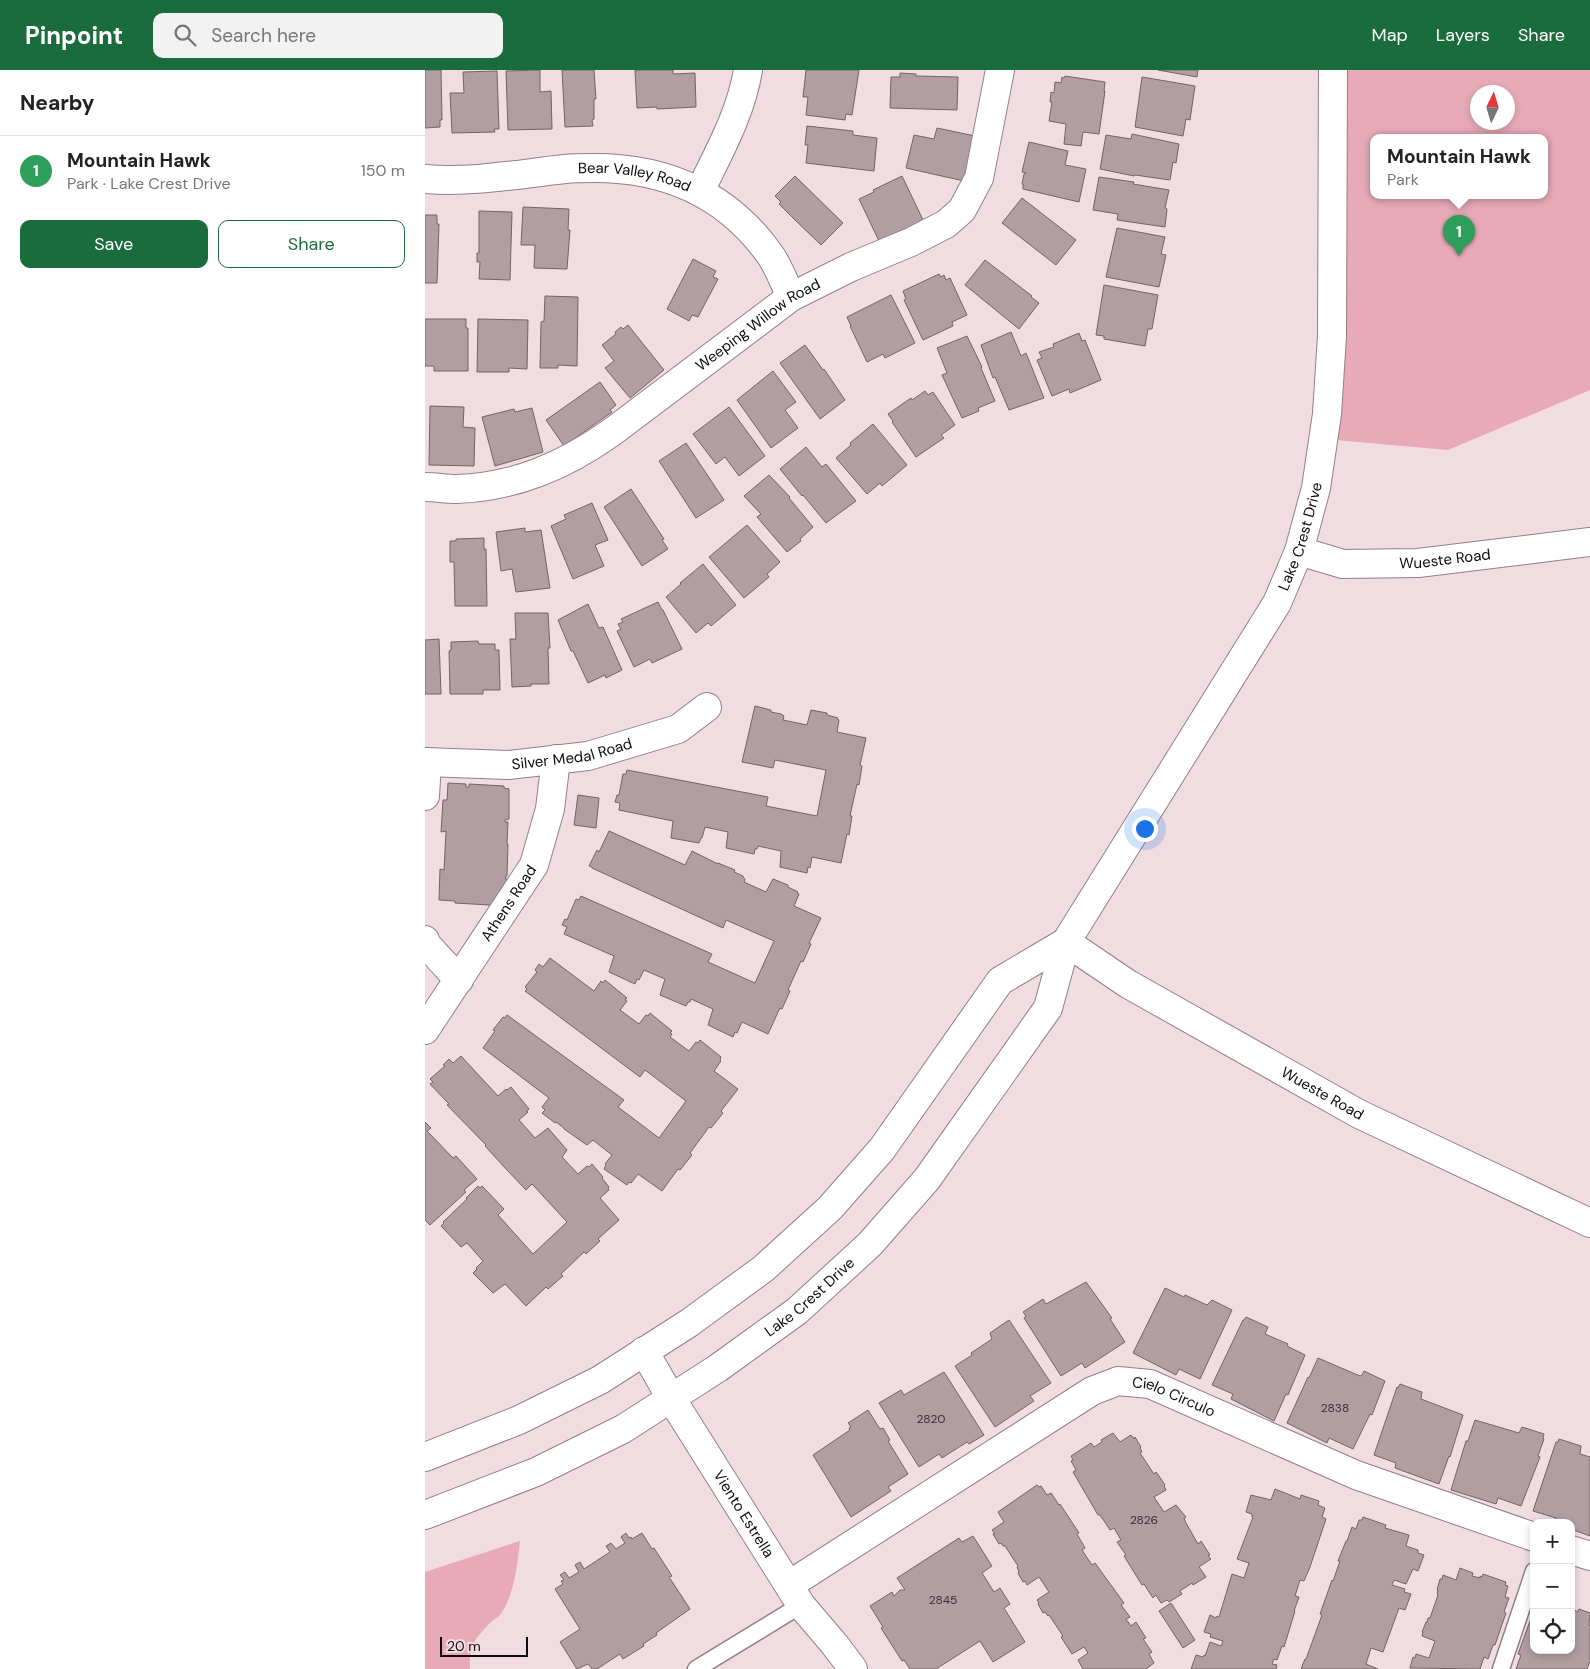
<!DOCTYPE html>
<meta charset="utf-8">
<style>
body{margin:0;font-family:"DM Sans",sans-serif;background:#f2f2f2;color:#222}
.controls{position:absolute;right:15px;bottom:15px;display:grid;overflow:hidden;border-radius:10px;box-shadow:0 2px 8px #0003}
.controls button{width:45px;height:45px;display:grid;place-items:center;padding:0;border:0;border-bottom:1px solid #e0e0e0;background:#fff;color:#222;font:25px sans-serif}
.compass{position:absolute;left:1045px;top:15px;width:45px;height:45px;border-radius:50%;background:#fff;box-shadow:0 2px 8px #0003;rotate:5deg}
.scale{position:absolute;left:15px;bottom:12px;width:88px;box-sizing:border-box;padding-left:5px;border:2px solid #100a0c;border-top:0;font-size:14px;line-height:18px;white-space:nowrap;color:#100a0c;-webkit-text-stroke:4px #f0dce1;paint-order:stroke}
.you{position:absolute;left:719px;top:758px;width:18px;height:18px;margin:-12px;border:4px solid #fff;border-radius:50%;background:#1a73e8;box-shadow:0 0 0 8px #1a73e833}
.badge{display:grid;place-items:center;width:32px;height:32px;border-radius:50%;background:#1b6c3c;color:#fff;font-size:16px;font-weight:700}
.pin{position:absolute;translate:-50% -41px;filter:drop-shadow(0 1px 2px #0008)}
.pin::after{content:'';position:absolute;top:26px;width:18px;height:15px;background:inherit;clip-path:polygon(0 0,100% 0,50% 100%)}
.popup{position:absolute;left:945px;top:64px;width:178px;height:65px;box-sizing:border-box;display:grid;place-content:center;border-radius:10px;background:#fff;filter:drop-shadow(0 1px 4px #0005);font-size:16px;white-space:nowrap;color:#767676}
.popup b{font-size:19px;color:#222}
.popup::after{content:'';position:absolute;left:50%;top:100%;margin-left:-10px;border:10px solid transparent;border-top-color:#fff}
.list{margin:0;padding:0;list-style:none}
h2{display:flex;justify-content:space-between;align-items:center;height:65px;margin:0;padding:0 20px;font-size:21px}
h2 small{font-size:16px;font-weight:400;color:#767676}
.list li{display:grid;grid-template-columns:32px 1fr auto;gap:15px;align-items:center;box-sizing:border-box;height:70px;padding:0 20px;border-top:1px solid #e0e0e0}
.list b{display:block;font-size:19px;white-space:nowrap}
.list p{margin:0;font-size:16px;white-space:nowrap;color:#767676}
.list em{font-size:16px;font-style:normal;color:#767676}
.actions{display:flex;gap:10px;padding:15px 20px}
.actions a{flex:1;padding:11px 0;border:1px solid #1b6c3c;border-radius:10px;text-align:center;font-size:18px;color:#1b6c3c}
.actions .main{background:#1b6c3c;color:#fff}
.icon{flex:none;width:28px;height:28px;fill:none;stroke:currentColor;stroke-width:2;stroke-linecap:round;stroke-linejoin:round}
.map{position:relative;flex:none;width:1165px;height:1599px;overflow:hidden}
header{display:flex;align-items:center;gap:30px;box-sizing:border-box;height:70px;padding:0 25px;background:#1b6c3c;color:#fff}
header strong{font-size:24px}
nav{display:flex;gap:28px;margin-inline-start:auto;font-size:18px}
.search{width:350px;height:45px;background:#f2f2f2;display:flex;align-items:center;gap:12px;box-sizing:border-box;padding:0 18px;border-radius:10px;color:#767676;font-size:19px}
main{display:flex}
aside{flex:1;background:#fff}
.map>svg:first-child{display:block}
.green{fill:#e8aab9;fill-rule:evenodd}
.building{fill:#b19ea2;stroke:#746367}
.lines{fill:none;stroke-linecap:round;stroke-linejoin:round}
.service-casing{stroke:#928084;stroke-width:19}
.minor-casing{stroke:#928084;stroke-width:30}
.tertiary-casing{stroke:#928084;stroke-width:30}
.secondary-casing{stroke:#928084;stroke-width:30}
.service{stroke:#fff;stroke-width:16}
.minor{stroke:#fff;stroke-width:28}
.tertiary{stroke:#fff;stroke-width:28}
.secondary{stroke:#fff;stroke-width:28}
.labels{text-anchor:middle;stroke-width:4;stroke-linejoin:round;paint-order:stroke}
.number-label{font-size:12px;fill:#382f32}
.street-label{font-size:15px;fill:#100a0c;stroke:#f0dce1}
</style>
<header>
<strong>Pinpoint</strong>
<div class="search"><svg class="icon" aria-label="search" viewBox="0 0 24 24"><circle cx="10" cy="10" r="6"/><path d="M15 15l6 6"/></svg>Search here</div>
<nav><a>Map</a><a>Layers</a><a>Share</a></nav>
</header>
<main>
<aside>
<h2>Nearby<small></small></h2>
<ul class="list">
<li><span class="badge" style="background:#2e9e5b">1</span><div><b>Mountain Hawk</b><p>Park · Lake Crest Drive</p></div><em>150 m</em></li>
</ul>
<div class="actions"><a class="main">Save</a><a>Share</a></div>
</aside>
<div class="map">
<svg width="1165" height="1599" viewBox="0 0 1165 1599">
<rect width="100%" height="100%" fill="#f0dce1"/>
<g class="green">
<path d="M907,0H1165V320L1023,380L899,369ZM1052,22H1082V52H1052ZM949,67H1119V125H949Z"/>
<path d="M95,1471C92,1494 90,1522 77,1542C75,1546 70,1549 66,1552C50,1568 44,1576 45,1599H0V1502Z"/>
</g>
<g class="building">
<polygon points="0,0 16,0 17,50 15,50 15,57 0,58"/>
<polygon points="115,0 115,22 126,21 127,59 83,60 81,1"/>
<polygon points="137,0 169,0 171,29 169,29 169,49 167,50 168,56 140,57"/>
<polygon points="210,0 248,0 248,4 270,3 271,37 232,39 232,37 212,38"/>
<polygon points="381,0 434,0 427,45 421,44 420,50 381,45 383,27 378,27"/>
<polygon points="733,0 773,0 772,7"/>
<polygon points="72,1 74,59 69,59 70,62 27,63 25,23 39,23 38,2"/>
<polygon points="475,3 491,4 491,6 533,7 532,40 465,38 466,7 475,7"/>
<polygon points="640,6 680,12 679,21 680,21 674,64 658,62 656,76 639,74 641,54 624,51 627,32 625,32 626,22 629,23 630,12 636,13 637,7 639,8"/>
<polygon points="717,7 770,16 765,50 761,49 758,66 710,57"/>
<polygon points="382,56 428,61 428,65 452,68 449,101 381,93 383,75 380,75"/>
<polygon points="512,58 550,66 539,111 481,98 489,65 509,69"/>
<polygon points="707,64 754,74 751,93 748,92 745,110 710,105 709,106 675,99 681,65 706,69"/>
<polygon points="604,72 643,81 640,95 661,99 654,132 598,119 598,114 597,114 599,104 601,103 597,102"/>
<polygon points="370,106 418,153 396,175 369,149 354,134 356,132 350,126"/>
<polygon points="477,106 499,152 454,171 434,129 449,122 448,120"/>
<polygon points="674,107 709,112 708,114 744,120 740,138 742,139 740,157 692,150 693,144 668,140"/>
<polygon points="597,128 651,170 631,195 577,153"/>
<polygon points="98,137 144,139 143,160 145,160 142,199 109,198 110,175 96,175"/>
<polygon points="54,141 87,142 85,210 54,209 55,192 52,192 52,183 54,183"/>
<polygon points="0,145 12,145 12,154 14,154 12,213 0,213"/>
<polygon points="692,158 740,167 736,184 741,185 734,217 681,207"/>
<polygon points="268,189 291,201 288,207 293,209 273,247 267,245 264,251 242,239"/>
<polygon points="560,190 607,226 606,227 614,233 594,259 540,215"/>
<polygon points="514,204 516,207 519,205 521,210 525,208 542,245 527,252 528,256 498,270 479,230 481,229 478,221"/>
<polygon points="679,215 733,225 727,259 723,259 720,276 679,269 679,266 671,265"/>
<polygon points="466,225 490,273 460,288 458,284 442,292 425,256 426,256 422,247"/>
<polygon points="120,226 153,227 152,296 133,295 133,298 115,298 116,252 119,251"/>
<polygon points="0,249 41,249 41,258 43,258 43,301 9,301 9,296 0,296"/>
<polygon points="53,249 103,250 102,299 84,298 84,302 52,302"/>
<polygon points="203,255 239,300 205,328 180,298 189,291 177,275 191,264 190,262 196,257 198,259"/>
<polygon points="586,262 596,286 601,283 619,328 584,340 570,307 568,308 556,275"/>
<polygon points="654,263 657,271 660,270 676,310 645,323 644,319 627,326 612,290 617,288 614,282 629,277 628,274"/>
<polygon points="542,266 557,297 556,298 570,331 553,338 554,341 537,348 517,305 522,303 512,278"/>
<polygon points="380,275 398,300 399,299 420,330 395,349 355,293"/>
<polygon points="348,301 371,332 360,340 373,358 346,378 312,330"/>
<polygon points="175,312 191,335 185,340 187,342 139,376 121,350"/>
<polygon points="500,321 503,325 508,322 530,355 516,365 519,368 491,387 467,352 468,351 463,344 486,328 487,330"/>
<polygon points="5,336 39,337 38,357 50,358 49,396 4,395"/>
<polygon points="304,337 340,386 314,406 300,387 291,394 268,364"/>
<polygon points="107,338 118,382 70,396 57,347 89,339 90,342"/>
<polygon points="448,354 482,395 457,416 455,413 442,424 411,388 426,375 425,373"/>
<polygon points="261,373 299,430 271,448 234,391"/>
<polygon points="381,377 397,397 401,394 431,431 401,453 378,425 377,426 355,399"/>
<polygon points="344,405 365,427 364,428 388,457 375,469 376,471 362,482 332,447 336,444 319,426"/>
<polygon points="206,419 239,469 237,470 243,479 217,496 179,437"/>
<polygon points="167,433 183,470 170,475 179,496 148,509 126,456 141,449 139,445"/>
<polygon points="322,455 355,492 342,504 344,507 319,528 284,487"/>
<polygon points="100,458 100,462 116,460 125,518 91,522 87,499 76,501 71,462"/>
<polygon points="59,468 59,479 61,479 62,536 30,536 29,492 25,492 25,471 31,471 31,469"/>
<polygon points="278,494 311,535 286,556 283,553 271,563 241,527 256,514 255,513"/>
<polygon points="233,532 237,540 238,540 257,579 227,593 225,589 209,597 192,561 196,559 193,554 198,552 196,549"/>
<polygon points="163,534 174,558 178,557 197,600 181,608 180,605 163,613 148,581 146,581 133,550"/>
<polygon points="90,543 123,543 125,578 123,578 124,614 106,614 106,616 87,617 85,569 91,569"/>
<polygon points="14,569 16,624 0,624 0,570"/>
<polygon points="53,571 54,574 70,574 70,580 74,580 75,620 58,620 58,624 25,624 24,581 26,580 26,572"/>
<polygon points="330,636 346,640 346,642 356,644 359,646 358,650 382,655 386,640 402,643 402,645 413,648 412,649 414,650 412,662 441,668 435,695 437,696 434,715 432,714 425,746 427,746 424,765 422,764 416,793 387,787 385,798 383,797 382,803 355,797 356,781 333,776 332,779 330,779 329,784 301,778 303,762 280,757 277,768 276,768 274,773 246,768 248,751 194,740 195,733 190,732 192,725 194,725 198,704 201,704 202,700 343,727 341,736 392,746 401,700 350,690 348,698 317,692"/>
<polygon points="23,713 41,714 41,717 44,717 44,714 79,716 79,718 84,719 84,749 80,750 80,752 83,752 82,774 83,774 82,806 81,806 80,809 82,809 81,836 30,833 30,831 14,830 15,799 19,800 21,761 16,762 18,730 22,730"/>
<polygon points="153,725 174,728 171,758 149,755"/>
<polygon points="184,761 260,795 267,781 293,794 293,793 310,800 309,802 318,806 318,807 320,809 319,812 341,822 348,809 363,815 363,817 373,822 372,823 374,824 369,836 396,848 384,873 386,874 378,892 376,891 363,920 365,921 357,939 355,938 343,964 317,952 312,963 310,962 308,967 283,955 288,939 266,929 265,932 263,932 261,936 235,925 240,909 219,900 214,910 212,909 210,914 184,902 189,886 139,864 142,857 137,855 140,849 142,850 151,829 154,830 156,826 287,884 283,892 330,913 349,871 301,850 298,858 167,798 167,797 164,796 172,780 174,782"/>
<polygon points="125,888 169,921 176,911 178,913 180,910 202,928 200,930 202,931 195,940 214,954 221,945 223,946 225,943 247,961 245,963 247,964 245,967 264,981 271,972 273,973 275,970 296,987 295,990 296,991 289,1001 313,1019 296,1041 298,1043 286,1058 284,1057 265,1083 267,1085 255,1100 253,1099 237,1121 213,1104 206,1113 204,1112 202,1115 179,1099 181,1095 180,1094 187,1085 168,1070 162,1075 139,1059 139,1058 131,1052 130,1053 117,1043 120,1040 117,1037 124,1028 58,978 70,961 68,960 78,947 80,948 82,945 199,1030 193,1037 234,1068 261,1031 220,1000 215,1007 100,921 102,919 100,917 112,902 110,900 114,894 118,897"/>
<polygon points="36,986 73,1026 81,1019 82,1020 86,1017 104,1039 101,1041 103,1042 94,1050 110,1068 123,1058 142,1080 137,1087 153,1104 162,1096 164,1097 167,1094 178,1107 177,1108 184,1117 183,1118 184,1120 175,1128 194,1150 173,1169 175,1171 161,1184 159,1182 136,1204 138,1206 123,1219 121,1217 101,1236 80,1214 68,1223 48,1203 52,1199 51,1198 58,1191 42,1173 36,1177 16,1156 19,1153 18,1152 42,1129 41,1128 53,1116 55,1118 57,1116 79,1139 73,1145 108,1184 142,1152 107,1114 101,1120 82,1100 60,1076 61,1075 22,1035 24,1034 5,1014 8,1012 5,1009 20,996 18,995 24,989 28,993"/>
<polygon points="0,1052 6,1058 2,1061 28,1088 31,1086 52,1109 39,1120 41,1122 5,1155 0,1150"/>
<polygon points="661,1212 687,1248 685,1249 700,1272 660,1298 657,1293 636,1306 599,1248 601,1246 598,1242 618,1229 621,1234"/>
<polygon points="740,1218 759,1227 760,1225 782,1235 787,1230 807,1240 775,1309 754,1299 751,1305 708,1283"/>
<polygon points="821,1247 843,1257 840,1264 863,1274 862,1276 880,1285 863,1325 861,1324 849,1351 806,1329 808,1324 787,1315 818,1250 819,1250"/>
<polygon points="584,1250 626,1313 605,1326 609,1331 570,1357 530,1296 547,1285 546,1283 567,1269 565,1263"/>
<polygon points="893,1288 935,1306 937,1305 939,1301 960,1311 947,1345 945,1344 928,1379 904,1368 902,1373 862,1353 883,1307 884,1308"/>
<polygon points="519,1302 559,1365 544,1374 542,1372 517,1388 514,1384 494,1397 454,1333 476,1320 479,1325"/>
<polygon points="975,1314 997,1322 996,1329 1038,1345 1025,1387 1024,1386 1014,1414 970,1398 971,1393 949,1385 972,1317 973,1318"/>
<polygon points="443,1340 455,1359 458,1358 465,1370 463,1371 483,1404 463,1417 466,1421 426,1447 388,1385 425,1360 424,1358 426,1357 423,1353"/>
<polygon points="1050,1350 1094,1363 1097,1357 1119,1364 1118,1368 1119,1369 1113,1386 1115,1387 1096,1436 1073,1428 1071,1434 1026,1420 1041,1371 1043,1371"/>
<polygon points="688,1363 695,1372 706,1365 709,1369 710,1367 716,1377 715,1378 717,1382 715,1383 729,1404 731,1402 734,1406 740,1415 739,1416 741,1420 729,1427 739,1442 751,1435 761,1447 759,1448 761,1453 773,1474 776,1471 785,1485 783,1486 786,1489 774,1497 781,1507 768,1515 767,1513 755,1521 757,1524 744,1532 742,1530 736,1533 731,1525 728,1528 719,1514 717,1515 699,1486 701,1485 692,1472 696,1470 689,1458 685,1460 675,1445 673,1445 648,1402 651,1400 646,1391 648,1390 646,1386 666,1373 669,1377 677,1372 676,1370"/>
<polygon points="1134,1369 1156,1376 1155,1384 1165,1387 1165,1466 1146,1459 1146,1453 1129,1453 1131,1448 1108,1441 1131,1372 1133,1372"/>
<polygon points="612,1415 614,1417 616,1416 622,1425 626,1423 634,1435 635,1434 654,1463 652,1464 660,1478 657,1480 667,1495 670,1493 699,1533 696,1535 705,1547 701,1549 706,1556 711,1552 721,1568 718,1569 727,1582 724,1584 729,1593 721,1599 658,1599 653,1590 663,1583 659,1577 647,1584 636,1567 638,1566 624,1545 623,1546 620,1542 618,1543 613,1534 614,1533 612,1530 624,1522 614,1507 602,1515 600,1511 598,1512 593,1503 594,1502 592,1497 593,1496 580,1476 578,1476 576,1473 574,1474 568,1464 570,1464 567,1460 579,1452 573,1442"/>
<polygon points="850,1419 875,1429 876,1425 894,1431 893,1435 900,1438 897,1447 901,1449 885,1497 879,1511 875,1510 870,1526 874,1527 869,1541 870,1541 859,1577 857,1576 852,1590 849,1589 847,1594 852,1595 851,1599 766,1599 771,1585 778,1587 779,1585 780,1586 785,1572 796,1576 798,1571 785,1567 786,1564 779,1562 785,1545 791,1548 792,1546 794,1547 807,1504 819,1508 824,1493 812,1489 828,1447 827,1447 827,1444 821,1442 826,1425 846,1430"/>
<polygon points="938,1447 961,1455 960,1458 984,1465 981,1476 993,1480 993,1483 999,1485 993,1501 988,1499 981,1514 969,1510 967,1515 980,1519 979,1522 986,1524 980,1540 974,1538 958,1582 946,1578 941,1594 953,1599 876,1599 880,1589 881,1589 897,1545 895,1544 907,1510 908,1511 915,1491 913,1491 921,1471 922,1471 927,1457 931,1459 934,1450 937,1450"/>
<polygon points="201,1463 204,1468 206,1467 207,1469 217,1463 227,1479 229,1478 247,1506 244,1507 265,1539 231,1563 232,1565 218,1574 219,1576 198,1589 195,1584 172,1599 167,1599 163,1594 152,1599 135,1572 155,1559 130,1519 138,1514 136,1511 139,1510 135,1505 140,1502 144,1508 154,1502 150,1495 155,1492 159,1499 185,1482 181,1476 186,1473 191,1479 200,1473 196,1467"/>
<polygon points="548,1466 567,1496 557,1503 569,1522 575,1518 585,1534 579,1538 600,1572 568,1592 555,1571 511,1599 485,1599 479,1590 477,1591 456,1558 458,1557 445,1536 467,1522 469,1526 475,1520 480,1520 472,1508 534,1468 537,1472"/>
<polygon points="1035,1498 1048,1503 1047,1506 1055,1508 1055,1506 1057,1507 1058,1504 1081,1512 1080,1515 1083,1516 1080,1527 1084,1528 1079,1542 1081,1543 1070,1575 1068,1575 1063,1589 1059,1587 1055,1599 985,1598 988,1587 990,1588 991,1584 1004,1588 1010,1571 997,1566 998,1562 997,1562 1001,1552 1002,1552 1003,1548 1005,1548 1013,1525 1012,1524 1013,1520 1012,1520 1015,1509 1017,1509 1018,1505 1031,1510"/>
<polygon points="746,1533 770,1570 758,1578 734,1541"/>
<polygon points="1146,1538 1153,1542 1154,1539 1165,1543 1164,1555 1165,1556 1165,1591 1162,1599 1091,1599 1096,1585 1093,1584 1105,1551 1107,1552 1109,1547 1109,1580 1146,1580"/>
</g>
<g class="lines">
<defs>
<g id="service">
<polyline points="271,1599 376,1535"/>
<polyline points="1076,1599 1109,1501"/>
</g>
<g id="minor">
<path id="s1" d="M0,109C47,113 93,104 140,99C150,98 160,98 170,98C243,98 304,126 346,186C354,198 360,214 366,227"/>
<path d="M275,121C294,82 316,43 323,0"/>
<path id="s2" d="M0,417C10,417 21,419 31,419C90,417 139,396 187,362L366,227L426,197L486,172L521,154L537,140L554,108L575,0"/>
<path id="s3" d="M0,692L83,695L163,686L253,659L282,637"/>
<polyline points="0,726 2,692"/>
<polyline points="0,870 1,874 34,910"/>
<path id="s4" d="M0,960L109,795L125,739L131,689"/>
<path id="s5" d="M219,1281L246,1328L376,1535L410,1575L428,1599"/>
<polyline points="1146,1480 1165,1486"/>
<path id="s6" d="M364,1515L667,1321L693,1311L725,1314L931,1405L1109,1467"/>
</g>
<g id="tertiary">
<path id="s7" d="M874,481L918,494L993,493L1165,472"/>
<path id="s8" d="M641,872L703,914L934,1044L1165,1153"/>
</g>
<g id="secondary">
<polyline points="0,1387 94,1350 175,1310 264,1253 338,1199 405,1138 457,1079 575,911 641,872"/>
<path id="s9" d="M0,1445L111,1402L198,1359L293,1298L372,1241L445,1174L502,1109L623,938L641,872L852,533L874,481L884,444L891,418L902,344L907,266L908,0"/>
</g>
</defs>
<use href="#service" class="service-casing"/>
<use href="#minor" class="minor-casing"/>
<use href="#tertiary" class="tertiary-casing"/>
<use href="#secondary" class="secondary-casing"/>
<use href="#service" class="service"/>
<use href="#minor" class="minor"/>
<use href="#tertiary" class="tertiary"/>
<use href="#secondary" class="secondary"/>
</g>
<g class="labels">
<g class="number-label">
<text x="910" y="1342">2838</text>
<text x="506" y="1353">2820</text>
<text x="719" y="1454">2826</text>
<text x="518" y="1534">2845</text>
</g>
<g class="street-label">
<text dy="5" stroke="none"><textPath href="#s1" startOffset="211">Bear Valley Road</textPath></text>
<text dy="5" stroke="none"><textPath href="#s2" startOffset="381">Weeping Willow Road</textPath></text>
<text dy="5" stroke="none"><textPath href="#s9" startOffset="1360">Lake Crest Drive</textPath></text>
<text dy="5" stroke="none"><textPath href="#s7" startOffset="148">Wueste Road</textPath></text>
<text dy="5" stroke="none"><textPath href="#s3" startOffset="148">Silver Medal Road</textPath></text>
<text dy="5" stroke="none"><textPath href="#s4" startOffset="152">Athens Road</textPath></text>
<text dy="5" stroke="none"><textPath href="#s8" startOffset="298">Wueste Road</textPath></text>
<text dy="5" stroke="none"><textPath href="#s9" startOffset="445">Lake Crest Drive</textPath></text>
<text dy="5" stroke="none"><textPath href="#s6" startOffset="446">Cielo Circulo</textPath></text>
<text dy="5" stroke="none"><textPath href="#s5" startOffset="191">Viento Estrella</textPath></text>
</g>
</g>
</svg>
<div class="controls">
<button>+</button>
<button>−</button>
<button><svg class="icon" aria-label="locate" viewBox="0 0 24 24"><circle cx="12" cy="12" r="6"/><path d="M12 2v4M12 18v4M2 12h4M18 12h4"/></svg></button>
</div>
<svg class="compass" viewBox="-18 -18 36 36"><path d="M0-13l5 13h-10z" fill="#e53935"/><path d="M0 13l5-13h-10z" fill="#767676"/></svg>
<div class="scale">20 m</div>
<div class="you"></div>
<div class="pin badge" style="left:1034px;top:186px;background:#2e9e5b">1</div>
<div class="popup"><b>Mountain Hawk</b>Park</div>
</div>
</main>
